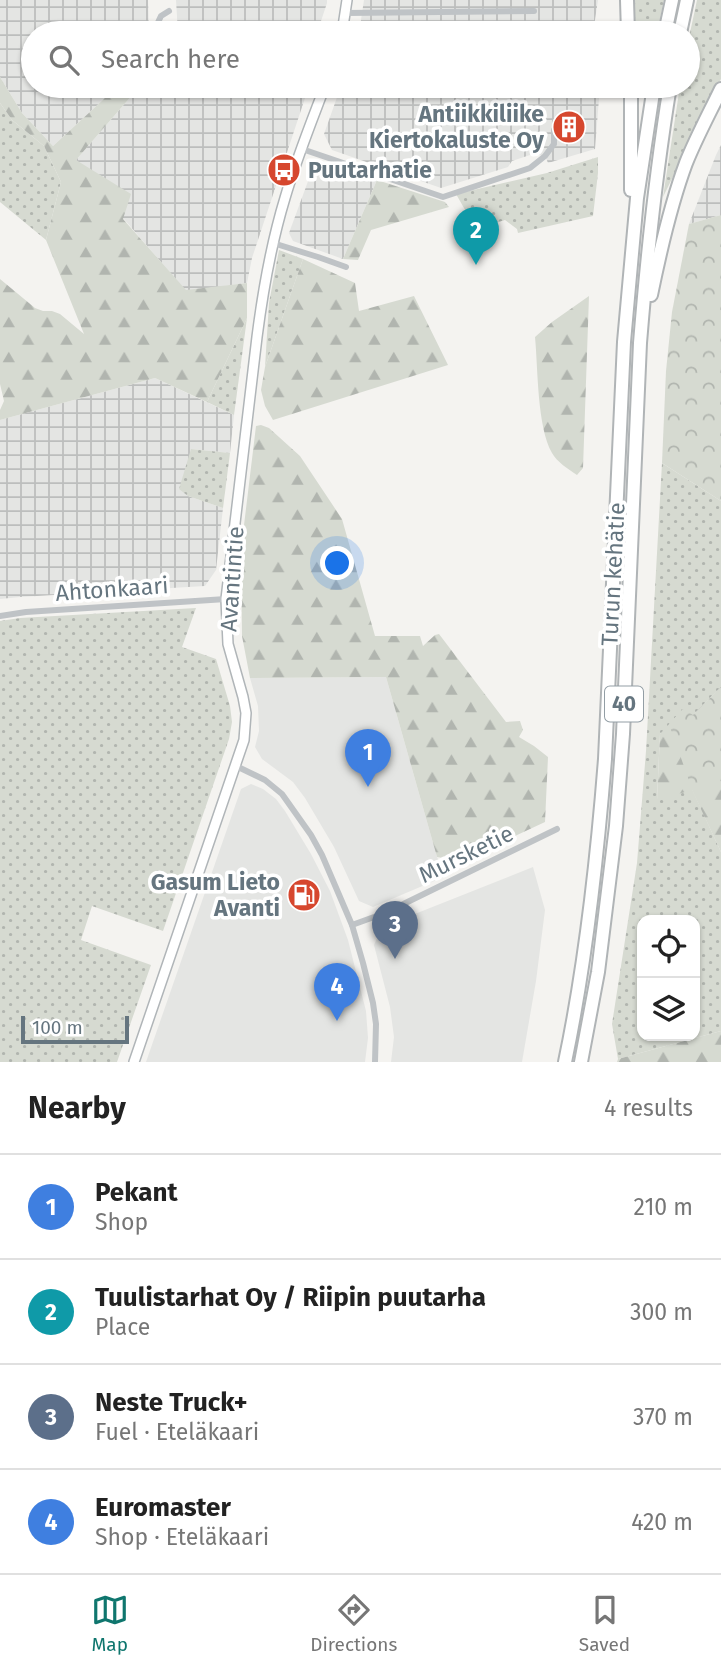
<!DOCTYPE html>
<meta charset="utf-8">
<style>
body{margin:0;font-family:"Fira Sans",sans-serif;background:#f6f6f6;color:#222}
.controls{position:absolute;right:21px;bottom:21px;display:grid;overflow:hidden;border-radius:14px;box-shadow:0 2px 5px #0004}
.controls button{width:63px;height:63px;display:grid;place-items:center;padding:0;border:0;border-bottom:2px solid #e0e0e0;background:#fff;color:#222;font:35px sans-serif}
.scale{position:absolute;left:21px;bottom:18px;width:108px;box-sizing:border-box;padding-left:7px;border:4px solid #65757f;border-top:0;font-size:19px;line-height:24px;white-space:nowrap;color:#65757f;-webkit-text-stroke:5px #fff;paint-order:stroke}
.you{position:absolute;left:338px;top:564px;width:24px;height:24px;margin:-18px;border:5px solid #fff;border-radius:50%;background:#1a73e8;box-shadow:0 0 0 10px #1a73e833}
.badge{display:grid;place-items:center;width:46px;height:46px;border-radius:50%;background:#0f766e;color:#fff;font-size:23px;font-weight:700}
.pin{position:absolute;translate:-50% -58px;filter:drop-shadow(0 2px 4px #0008)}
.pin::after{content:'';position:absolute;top:37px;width:24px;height:21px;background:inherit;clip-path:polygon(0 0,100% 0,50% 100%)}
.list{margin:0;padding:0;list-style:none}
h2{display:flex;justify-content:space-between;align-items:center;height:91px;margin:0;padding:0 28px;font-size:30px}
h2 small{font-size:23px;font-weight:400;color:#767676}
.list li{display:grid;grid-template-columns:46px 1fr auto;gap:21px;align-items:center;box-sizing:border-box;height:105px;padding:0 28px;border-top:2px solid #e0e0e0}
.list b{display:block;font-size:26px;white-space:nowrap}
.list p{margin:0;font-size:23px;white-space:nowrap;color:#767676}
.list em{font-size:23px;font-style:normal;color:#767676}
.icon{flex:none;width:38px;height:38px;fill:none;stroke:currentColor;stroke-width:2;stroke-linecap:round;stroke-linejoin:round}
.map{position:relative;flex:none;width:721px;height:1062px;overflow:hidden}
.search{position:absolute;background:#fff;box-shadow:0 2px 5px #0004;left:21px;right:21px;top:21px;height:77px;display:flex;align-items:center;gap:18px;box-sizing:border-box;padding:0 24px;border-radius:38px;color:#767676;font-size:26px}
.sheet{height:511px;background:#fff}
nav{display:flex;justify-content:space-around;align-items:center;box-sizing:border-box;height:98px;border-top:2px solid #e0e0e0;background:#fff;font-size:19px;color:#767676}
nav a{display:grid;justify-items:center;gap:4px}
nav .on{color:#0f766e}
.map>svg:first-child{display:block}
.built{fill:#e4e5e3}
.industrial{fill:url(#industrial-grid)}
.grass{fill:url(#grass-dots);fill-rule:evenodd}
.forest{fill:url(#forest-firs)}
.park{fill:url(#park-crowns)}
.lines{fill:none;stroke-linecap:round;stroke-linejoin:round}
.secondary-casing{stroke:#b0b5b8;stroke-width:12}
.highway-casing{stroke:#b0b4b6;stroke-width:16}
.street{stroke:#bfc3c6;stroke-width:6}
.secondary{stroke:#fff;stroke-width:9}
.highway{stroke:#fff;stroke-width:12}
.labels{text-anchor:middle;stroke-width:7;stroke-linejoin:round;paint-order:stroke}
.shield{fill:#fff;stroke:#939ea5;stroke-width:2}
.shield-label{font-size:21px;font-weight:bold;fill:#65757f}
.poi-label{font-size:23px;font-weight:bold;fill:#65757f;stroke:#fff;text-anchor:end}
.street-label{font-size:23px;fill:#65757f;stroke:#fff}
</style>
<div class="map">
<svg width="721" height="1062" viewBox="0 0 721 1062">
<defs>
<pattern id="industrial-grid" width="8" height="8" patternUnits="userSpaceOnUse" patternTransform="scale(1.75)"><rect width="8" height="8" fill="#e4e5e3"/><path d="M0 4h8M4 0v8" fill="none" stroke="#bcbebd"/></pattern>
<pattern id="grass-dots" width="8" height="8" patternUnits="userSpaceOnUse" patternTransform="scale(1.75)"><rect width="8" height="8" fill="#d6dad1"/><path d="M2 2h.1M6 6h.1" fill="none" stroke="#b1b5af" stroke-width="1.8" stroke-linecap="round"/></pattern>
<pattern id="forest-firs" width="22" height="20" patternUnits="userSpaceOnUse" patternTransform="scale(1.75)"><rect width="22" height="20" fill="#d6dad1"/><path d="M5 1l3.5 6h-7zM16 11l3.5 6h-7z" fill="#b1b5af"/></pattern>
<pattern id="park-crowns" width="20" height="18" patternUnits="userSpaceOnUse" patternTransform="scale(1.75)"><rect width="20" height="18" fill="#d6dad1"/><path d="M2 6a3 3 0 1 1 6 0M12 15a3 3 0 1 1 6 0" fill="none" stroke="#b1b5af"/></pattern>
</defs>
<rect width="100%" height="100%" fill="#f4f3f0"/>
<g class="built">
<polygon points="386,677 437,857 446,876 373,907 359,901 334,847 305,798 293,782 262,759 255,747 259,731 258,706 250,678"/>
<polygon points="251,784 263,789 276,799 285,811 311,854 330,891 348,940 366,1011 368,1038 365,1062 146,1062 241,789"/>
<polygon points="533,867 545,910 536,981 522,1062 391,1062 394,1037 390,1007 374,945 382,927"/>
</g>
<g class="industrial">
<polygon points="0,0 148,0 149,33 33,33 33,86 118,86 53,146 22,113 0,77"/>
<polygon points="176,0 327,0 327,3 317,33 178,33"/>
<polygon points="364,0 598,0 593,33 359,33"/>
<polygon points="140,86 309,86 252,258 247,283 186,291 123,218 76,160"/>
<polygon points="341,86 600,86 595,149 548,163 546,158 536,153 512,161 508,167 441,188 332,150 324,134"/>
<polygon points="721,145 721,215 689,224 716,155"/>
<polygon points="328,163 377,180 343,259 293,241 289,233 314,165"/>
<polygon points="155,378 234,415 230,453 191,449 188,496 223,508 216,570 205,586 20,597 0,599 0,420"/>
</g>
<g class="grass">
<polygon points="631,0 664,0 657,33 632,33"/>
<polygon points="697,0 721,0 721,79 663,197 680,86 688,86 688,42"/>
<polygon points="0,103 12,120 44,146 61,182 46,240 0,202"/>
<polygon points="598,157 598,173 593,216 518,233 517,229 505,220 476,229 456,194 547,173"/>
<polygon points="279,250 303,259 265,367 269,303"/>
<polygon points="247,318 234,415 207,402"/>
<polygon points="191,449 230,453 223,508 188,496 179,489"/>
<path d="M662,463L721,501V687L693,715L660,734L657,799L692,789L721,852V1031L618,1059L612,1024L637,863L646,751ZM642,920H695V1036H642Z"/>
<polygon points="196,608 182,647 216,659 230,706 232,722 229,739 163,931 92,906 81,940 151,965 117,1062 0,1062 0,621 20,618"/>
</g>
<g class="forest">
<polygon points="0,77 22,113 53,146 118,86 140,86 76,160 131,194 123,219 186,290 247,283 247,318 207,402 155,378 0,420 0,410 4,401 0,384 0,279 35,308 43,311 52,311 60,314 84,334 46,240 61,182 44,146 12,120 0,103"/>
<polygon points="377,180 445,202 449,207 371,230 358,260 343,259"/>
<polygon points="303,259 355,283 359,311 414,296 448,365 273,420 265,406 261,390 265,367"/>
<path d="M589,296L583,468L577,475C568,469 557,462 552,453C537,427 538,368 535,337L552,322Z"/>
<polygon points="261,425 269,428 300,456 342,519 375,636 420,636 423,646 435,635 439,634 506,722 520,721 523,730 519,737 534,746 548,757 545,822 461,861 437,857 386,677 250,678 242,636 241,550 256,426"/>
<polygon points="721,687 721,852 692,790 657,800 660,734 683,709 693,715"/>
<polygon points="721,1031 721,1062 617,1062 618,1059"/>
</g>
<g class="park">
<polygon points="721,215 721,501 662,463 666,371 672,312 689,224"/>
<polygon points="721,687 721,781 692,789 669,724 683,709 693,715"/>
</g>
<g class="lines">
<defs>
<g id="secondary">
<polyline points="342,33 347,0"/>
<path d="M134,1062L244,740L246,713L243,697L228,644L226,599L257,337C263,290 271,244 285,198C296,160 311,123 325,86"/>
</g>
<g id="highway">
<polyline points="627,0 628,33"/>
<polyline points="665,33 672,0"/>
<polyline points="680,33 687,0"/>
<polyline points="631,86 631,190"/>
<path d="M651,295C660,251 670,206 686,163C696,138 709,114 721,89"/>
<path d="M565,1062C586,962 597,861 605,759L624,342L637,198L654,86"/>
<path d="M581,1062L598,972L616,826L623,734L640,343C647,257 656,171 670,86"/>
</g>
</defs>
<use href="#secondary" class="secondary-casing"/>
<use href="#highway" class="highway-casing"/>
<g class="street">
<polyline points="346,13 534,11"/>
<polyline points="153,33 161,16 169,11"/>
<polyline points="302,149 443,197 530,168 545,156 554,144 554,130"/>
<polyline points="273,243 318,257 346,267"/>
<polyline points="0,616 26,612 226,599"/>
<polyline points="236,766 265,780 282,794 311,835 322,855 352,925 363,963 373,1003 376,1024 375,1062"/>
<polyline points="352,925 385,913 557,829"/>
</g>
<use href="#secondary" class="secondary"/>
<use href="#highway" class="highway"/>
</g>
<defs>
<symbol id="building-disc" viewBox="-11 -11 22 22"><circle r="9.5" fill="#d6472e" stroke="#fff"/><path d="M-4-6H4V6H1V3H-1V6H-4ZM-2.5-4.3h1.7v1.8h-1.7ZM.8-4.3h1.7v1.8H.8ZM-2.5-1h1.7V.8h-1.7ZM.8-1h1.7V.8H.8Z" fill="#fff"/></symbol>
<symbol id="bus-disc" viewBox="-11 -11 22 22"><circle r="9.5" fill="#d6472e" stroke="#fff"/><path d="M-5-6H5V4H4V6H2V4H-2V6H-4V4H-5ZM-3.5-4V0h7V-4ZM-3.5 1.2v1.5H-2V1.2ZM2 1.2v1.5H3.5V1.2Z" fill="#fff"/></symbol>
<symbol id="fuel-disc" viewBox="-11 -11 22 22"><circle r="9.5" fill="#d6472e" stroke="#fff"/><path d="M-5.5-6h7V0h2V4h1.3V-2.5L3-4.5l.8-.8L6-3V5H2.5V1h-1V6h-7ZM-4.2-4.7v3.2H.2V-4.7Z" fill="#fff"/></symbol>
</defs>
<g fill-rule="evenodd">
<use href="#building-disc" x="550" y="108" width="38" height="38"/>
<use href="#bus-disc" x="265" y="151" width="38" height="38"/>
<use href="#fuel-disc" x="285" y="876" width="38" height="38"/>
</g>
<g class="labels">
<rect class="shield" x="605" y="686.5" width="38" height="35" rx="5"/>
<g class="shield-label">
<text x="624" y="711">40</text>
</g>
<g class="poi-label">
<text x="544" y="122">Antiikkiliike<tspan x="544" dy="26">Kiertokaluste Oy</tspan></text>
<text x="308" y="178" text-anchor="start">Puutarhatie</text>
<text x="280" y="890">Gasum Lieto<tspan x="280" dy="26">Avanti</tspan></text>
</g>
<g class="street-label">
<text transform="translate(613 574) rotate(-87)" y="8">Turun kehätie</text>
<text transform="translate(232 579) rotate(-86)" y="8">Avantintie</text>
<text transform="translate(112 589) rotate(-4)" y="8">Ahtonkaari</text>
<text transform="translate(466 854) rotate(-26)" y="8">Mursketie</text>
</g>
</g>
</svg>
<div class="controls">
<button><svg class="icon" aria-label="locate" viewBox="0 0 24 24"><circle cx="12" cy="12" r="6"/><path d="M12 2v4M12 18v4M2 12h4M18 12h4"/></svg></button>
<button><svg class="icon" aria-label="layers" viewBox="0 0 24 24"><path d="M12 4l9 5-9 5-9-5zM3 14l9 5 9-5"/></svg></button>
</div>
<div class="scale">100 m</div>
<div class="you"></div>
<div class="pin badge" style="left:368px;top:787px;background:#3f7fe0">1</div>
<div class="pin badge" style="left:476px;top:265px;background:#0f9aa8">2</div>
<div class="pin badge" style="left:395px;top:959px;background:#5c6f8a">3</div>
<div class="pin badge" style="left:337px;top:1021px;background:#3f7fe0">4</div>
<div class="search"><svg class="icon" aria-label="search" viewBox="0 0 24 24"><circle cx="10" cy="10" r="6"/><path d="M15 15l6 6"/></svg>Search here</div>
</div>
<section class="sheet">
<h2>Nearby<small>4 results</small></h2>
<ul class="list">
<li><span class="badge" style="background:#3f7fe0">1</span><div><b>Pekant</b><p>Shop</p></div><em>210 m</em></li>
<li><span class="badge" style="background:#0f9aa8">2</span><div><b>Tuulistarhat Oy / Riipin puutarha</b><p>Place</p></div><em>300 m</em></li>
<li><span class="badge" style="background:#5c6f8a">3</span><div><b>Neste Truck+</b><p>Fuel · Eteläkaari</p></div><em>370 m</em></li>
<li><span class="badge" style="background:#3f7fe0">4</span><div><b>Euromaster</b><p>Shop · Eteläkaari</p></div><em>420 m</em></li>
</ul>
</section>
<nav>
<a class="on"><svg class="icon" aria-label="map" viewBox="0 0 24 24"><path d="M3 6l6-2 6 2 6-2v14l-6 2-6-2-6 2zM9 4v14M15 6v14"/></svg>Map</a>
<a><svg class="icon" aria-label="directions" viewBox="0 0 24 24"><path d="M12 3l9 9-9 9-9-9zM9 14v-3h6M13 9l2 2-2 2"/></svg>Directions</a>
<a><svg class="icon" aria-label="saved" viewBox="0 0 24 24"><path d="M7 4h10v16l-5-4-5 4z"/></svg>Saved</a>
</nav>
